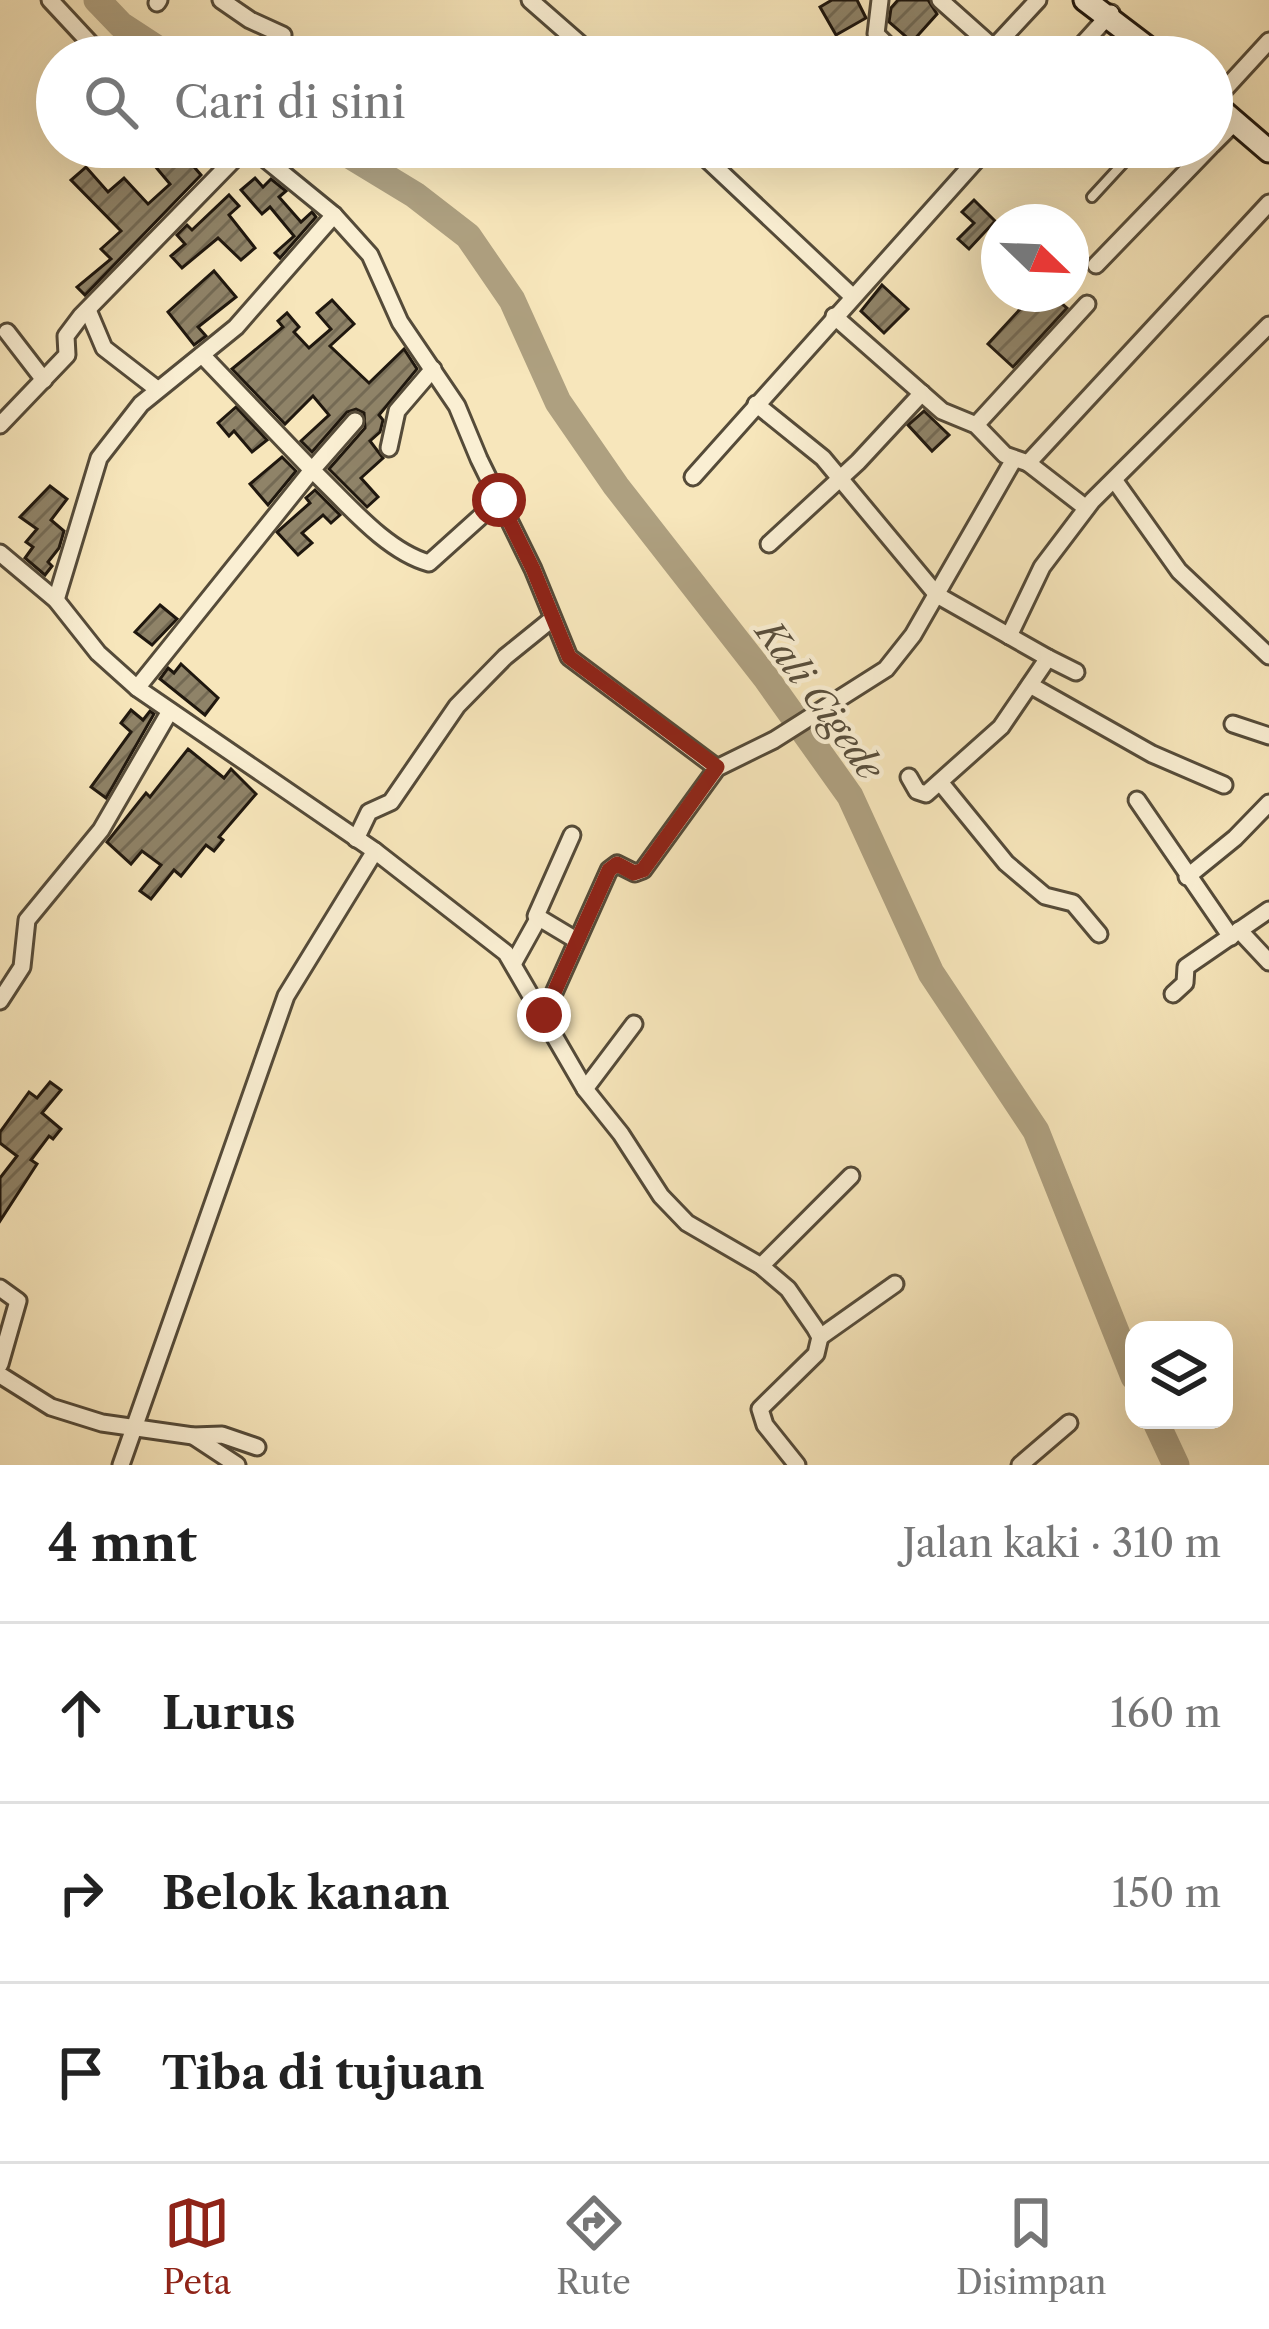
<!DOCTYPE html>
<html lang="id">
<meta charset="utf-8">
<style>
body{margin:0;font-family:"Libre Caslon Text",serif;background:#f6f6f6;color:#222}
.controls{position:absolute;right:36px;bottom:36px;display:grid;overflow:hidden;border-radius:24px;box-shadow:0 12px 48px #0002}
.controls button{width:108px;height:108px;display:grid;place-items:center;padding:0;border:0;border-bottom:3px solid #e0e0e0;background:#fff;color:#222;font:60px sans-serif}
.compass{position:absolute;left:981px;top:204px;width:108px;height:108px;border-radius:50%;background:#fff;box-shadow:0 12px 48px #0002;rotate:113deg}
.stop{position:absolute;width:36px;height:36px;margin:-27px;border:9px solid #8f2418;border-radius:50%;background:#fff}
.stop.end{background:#8f2418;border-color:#fff;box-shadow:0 3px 12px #0008}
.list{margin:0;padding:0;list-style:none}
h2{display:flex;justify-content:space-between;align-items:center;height:156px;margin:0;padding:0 48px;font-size:51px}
h2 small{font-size:39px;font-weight:400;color:#767676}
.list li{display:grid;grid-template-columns:78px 1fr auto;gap:36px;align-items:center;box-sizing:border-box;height:180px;padding:0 48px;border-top:3px solid #e0e0e0}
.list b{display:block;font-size:45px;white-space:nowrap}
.list em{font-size:39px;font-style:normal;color:#767676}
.icon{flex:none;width:66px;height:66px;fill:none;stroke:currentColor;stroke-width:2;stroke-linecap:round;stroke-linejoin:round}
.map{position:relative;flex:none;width:1269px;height:1465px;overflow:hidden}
.search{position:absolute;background:#fff;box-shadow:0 12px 48px #0002;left:36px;right:36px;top:36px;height:132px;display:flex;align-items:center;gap:30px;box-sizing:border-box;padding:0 42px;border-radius:66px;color:#767676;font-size:45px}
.sheet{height:696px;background:#fff}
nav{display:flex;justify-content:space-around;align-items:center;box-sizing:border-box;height:168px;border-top:3px solid #e0e0e0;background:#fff;font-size:33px;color:#767676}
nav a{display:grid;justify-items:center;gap:6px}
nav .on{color:#8f2418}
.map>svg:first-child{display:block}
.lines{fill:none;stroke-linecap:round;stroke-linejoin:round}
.river{stroke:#aea080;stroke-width:27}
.building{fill:url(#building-hatch);stroke:#1f170e;stroke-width:3}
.lane-casing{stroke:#554b39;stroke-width:14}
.street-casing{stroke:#554b39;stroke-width:21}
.secondary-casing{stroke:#1f170e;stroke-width:27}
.lane{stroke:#faefd3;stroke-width:8}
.street{stroke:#faefd3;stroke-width:15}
.secondary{stroke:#faefd3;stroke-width:21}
.route{stroke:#8f2418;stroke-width:15}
.labels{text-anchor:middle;stroke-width:9;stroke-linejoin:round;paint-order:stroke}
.water-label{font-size:36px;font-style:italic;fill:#584e3c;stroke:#faefd3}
</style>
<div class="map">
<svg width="1269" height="1465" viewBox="0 0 1269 1465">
<defs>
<pattern id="building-hatch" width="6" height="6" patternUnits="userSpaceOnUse" patternTransform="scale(3)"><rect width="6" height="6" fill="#8f8368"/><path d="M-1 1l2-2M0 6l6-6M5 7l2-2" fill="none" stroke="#746a54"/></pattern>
</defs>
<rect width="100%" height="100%" fill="#f7e6bb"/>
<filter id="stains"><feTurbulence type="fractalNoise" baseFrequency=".00167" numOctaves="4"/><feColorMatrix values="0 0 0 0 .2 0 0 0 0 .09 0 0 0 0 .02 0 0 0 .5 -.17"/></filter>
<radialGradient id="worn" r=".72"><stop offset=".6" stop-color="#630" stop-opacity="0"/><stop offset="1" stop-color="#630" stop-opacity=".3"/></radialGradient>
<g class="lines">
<g class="river">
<polyline points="97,0 121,25 170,57"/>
<polyline points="336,147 415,195 468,236 512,300 558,402 616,486 766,678 850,796 931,973 1036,1131 1134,1377"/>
<polyline points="1155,1420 1176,1465"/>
</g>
</g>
<g class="building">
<polygon points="832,0 857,0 866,18 836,35 820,7"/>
<polygon points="898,0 928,0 937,14 912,42 889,22 891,8"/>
<polygon points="139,147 177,147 201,175 85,295 77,287 111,259 101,249 121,231 71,180 86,167 108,192 124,178 148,204 170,184"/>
<polygon points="255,178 263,187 271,179 286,191 279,197 301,222 312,212 316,217 280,258 275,253 294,236 270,207 262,214 241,190"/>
<polygon points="229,195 239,206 229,215 255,248 241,260 218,238 182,268 171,256 185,244 177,235 187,225 192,230"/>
<polygon points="974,200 995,221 969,249 958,239 974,223 962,212"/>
<polygon points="214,271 236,297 198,327 206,336 194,345 168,312"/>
<polygon points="882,285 908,309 884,333 861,311"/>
<polygon points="1034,294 1051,294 1067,308 1013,367 988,344"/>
<polygon points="332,300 354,324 330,346 369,383 404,349 417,369 379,415 383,420 380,432 370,441 383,458 361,478 378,497 367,507 329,469 365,428 364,413 356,409 347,412 312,452 301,441 329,415 313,396 285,424 232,369 283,327 278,321 287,313 299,327 294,332 309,348 331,329 317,313"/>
<polygon points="236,407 267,440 252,452 234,431 229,436 218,423"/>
<polygon points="924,411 949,435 932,451 908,425"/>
<polygon points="282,457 296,471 268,505 250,484"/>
<polygon points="50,486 67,499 51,520 64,531 59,548 48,562 52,566 45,575 25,558 33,547 26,542 37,529 20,517"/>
<polygon points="315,490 340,515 331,523 323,515 302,533 312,543 298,555 277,532 310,503 306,498"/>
<polygon points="160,605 177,619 152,645 135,632"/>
<polygon points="181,664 218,698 205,715 160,679 168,668 174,673"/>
<polygon points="131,710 143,720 150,711 154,714 106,798 91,787 131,732 121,723"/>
<polygon points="188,749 224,778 231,769 256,794 219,837 223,840 214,851 206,845 181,876 174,870 151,899 140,891 161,865 142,851 131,864 107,842 146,793 150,797"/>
<polygon points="50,1082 61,1090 42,1113 61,1129 53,1139 49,1136 31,1160 37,1164 0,1221 0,1178 17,1156 0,1143 0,1132 29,1092 37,1098"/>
</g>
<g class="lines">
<defs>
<polyline id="lane" points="1092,197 1138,147"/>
<g id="street">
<polyline points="50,0 103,57"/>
<polyline points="221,0 250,20 283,35"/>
<polyline points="530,0 595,57"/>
<polyline points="880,0 876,34 899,57"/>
<polyline points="940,0 994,48"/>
<polyline points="157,3 159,0"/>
<polyline points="985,57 1038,0"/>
<polyline points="1071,57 1111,13"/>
<polyline points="1213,102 1269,41"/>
<polyline points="1212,145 1235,122"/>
<polyline points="217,147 258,153 334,215 370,255 400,322 457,406 479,459 533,569 569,657 717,768"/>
<polyline points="694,147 852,296"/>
<polyline points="1096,265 1210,147"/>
<polyline points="88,310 104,348 157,389"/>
<polyline points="834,316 942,411 976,425 1005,455 1028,463 1269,203"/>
<polyline points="7,332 44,380"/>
<polyline points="756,404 823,458 937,595 1048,658 1001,727 926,794 917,791 909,777"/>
<path d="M355,421L312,470C345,501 385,551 429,563L499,500"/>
<polyline points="0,425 67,355 66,336 81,316 245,148"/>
<polyline points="976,425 1087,304"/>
<polyline points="389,448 397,411 433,369"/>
<polyline points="1028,463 1086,508"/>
<polyline points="693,477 988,147"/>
<polyline points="1115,481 1179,571 1269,656"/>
<polyline points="769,544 858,462 922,393"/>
<polyline points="0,553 56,600 98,653 137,688 375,851 506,953 585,1089 621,1134 661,1196 687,1223 761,1266 788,1289 815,1328 820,1337 816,1354 760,1409 765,1425 797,1465"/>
<polyline points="56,600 99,458 141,404 236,327 334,215"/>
<polyline points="1009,636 1042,567 1092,501 1269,325"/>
<polyline points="1048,658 1076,672"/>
<polyline points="1030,685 1152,754 1224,785"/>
<polyline points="137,688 312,470 202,355"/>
<polyline points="1233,724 1269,736"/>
<polyline points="940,782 1006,863 1045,896 1073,903 1099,934"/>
<polyline points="1137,800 1231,937"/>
<polyline points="572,835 536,916 576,940"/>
<polyline points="356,839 369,812 391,802 457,706 505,657 552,619"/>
<polyline points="1187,877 1235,838 1269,803"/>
<polyline points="1239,930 1269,962"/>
<polyline points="513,964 538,919"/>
<polyline points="1173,994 1185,983 1186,967 1269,910"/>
<polyline points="0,1001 22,967 27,920 101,830 170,711"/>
<polyline points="544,1015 609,870 617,864 635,873 643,870 717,768 774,740 886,669 913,635 1013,461"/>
<polyline points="585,1089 634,1024"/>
<polyline points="761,1266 851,1176"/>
<polyline points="0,1288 18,1301 0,1364"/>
<polyline points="820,1337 895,1284"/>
<polyline points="0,1375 51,1407 102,1423 193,1436 222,1435 257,1447"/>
<polyline points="193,1436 237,1465"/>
<polyline points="121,1465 286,996 375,851"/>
<polyline points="1020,1465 1069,1423"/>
</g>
<g id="secondary">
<polyline points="1085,0 1160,57"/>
<polyline points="1212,102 1269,151"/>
</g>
</defs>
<use href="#lane" class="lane-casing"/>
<use href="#street" class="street-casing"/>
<use href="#secondary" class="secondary-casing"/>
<use href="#lane" class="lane"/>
<use href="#street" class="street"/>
<use href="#secondary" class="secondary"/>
</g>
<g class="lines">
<polyline class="route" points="499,500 533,569 569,657 717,767 643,870 634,873 617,864 609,870 544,1015"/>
</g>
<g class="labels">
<g class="water-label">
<text transform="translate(820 700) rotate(54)" y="13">Kali Cigede</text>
</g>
</g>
<rect width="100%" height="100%" filter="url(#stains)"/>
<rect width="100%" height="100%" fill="url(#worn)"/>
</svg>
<div class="controls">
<button><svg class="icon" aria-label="layers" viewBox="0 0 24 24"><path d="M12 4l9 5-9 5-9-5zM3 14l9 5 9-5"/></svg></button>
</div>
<svg class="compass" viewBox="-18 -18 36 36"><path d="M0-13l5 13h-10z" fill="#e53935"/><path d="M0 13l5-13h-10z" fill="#767676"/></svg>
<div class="stop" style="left:499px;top:500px"></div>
<div class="stop end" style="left:544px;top:1015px"></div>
<div class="search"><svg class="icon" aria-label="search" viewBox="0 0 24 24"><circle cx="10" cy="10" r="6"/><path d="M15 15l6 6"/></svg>Cari di sini</div>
</div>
<section class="sheet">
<h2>4 mnt<small>Jalan kaki · 310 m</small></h2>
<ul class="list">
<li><svg class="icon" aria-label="ahead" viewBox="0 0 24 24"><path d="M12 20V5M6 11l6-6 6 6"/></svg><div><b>Lurus</b></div><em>160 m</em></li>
<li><svg class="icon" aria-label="right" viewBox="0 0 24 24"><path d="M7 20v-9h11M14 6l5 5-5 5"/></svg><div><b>Belok kanan</b></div><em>150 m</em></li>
<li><svg class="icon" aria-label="arrive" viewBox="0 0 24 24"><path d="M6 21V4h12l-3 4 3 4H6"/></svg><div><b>Tiba di tujuan</b></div></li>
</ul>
</section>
<nav>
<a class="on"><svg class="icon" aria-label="map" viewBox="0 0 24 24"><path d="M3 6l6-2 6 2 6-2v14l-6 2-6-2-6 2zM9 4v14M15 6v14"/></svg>Peta</a>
<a><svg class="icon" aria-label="directions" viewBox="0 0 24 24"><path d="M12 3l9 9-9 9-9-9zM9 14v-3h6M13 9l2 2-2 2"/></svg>Rute</a>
<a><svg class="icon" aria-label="saved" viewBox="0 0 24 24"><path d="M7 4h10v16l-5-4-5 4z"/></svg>Disimpan</a>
</nav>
